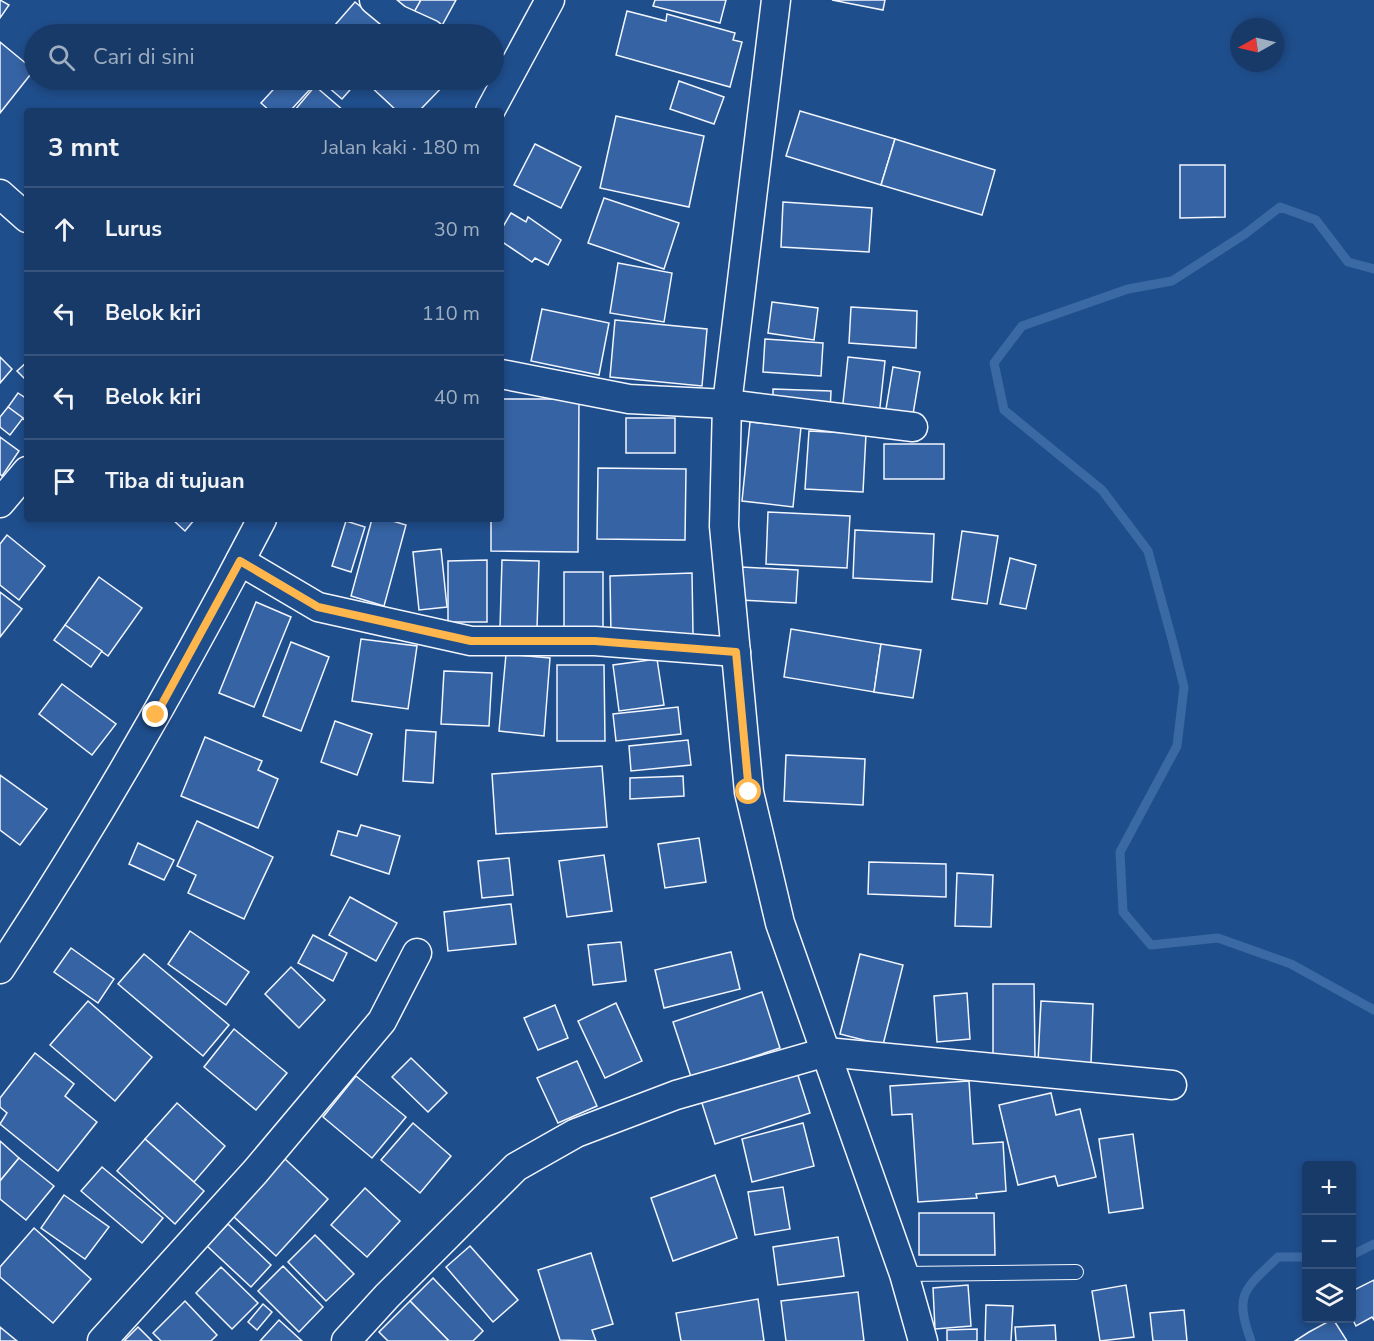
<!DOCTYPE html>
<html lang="id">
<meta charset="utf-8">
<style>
body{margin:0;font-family:"Nunito Sans",sans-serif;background:#244571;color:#f1f3f6}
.controls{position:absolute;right:18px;bottom:18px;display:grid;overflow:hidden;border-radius:6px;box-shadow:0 3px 9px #0003}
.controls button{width:54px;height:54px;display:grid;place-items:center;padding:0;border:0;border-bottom:2px solid #36547d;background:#173a69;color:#f1f3f6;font:30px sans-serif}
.compass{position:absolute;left:1230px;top:18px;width:54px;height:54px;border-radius:50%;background:#173a69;box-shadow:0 3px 9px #0003;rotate:262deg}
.stop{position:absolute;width:18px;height:18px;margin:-14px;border:4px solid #ffb74d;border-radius:50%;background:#fff}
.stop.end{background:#ffb74d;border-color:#fff;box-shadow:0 2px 6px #0008}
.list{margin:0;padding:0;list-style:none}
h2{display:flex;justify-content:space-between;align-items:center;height:78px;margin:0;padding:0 24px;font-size:26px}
h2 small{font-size:20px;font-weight:400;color:#9eadc0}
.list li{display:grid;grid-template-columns:39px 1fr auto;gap:18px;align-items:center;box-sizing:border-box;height:84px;padding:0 24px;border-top:2px solid #36547d}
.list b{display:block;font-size:22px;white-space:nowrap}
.list em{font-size:20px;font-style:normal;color:#9eadc0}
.icon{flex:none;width:33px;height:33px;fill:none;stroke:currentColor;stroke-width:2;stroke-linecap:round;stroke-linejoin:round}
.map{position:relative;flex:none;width:1374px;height:1341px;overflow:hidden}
.search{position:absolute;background:#173a69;box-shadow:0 3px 9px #0003;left:24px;top:24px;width:480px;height:66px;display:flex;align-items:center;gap:15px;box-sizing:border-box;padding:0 21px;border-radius:33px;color:#9eadc0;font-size:22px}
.panel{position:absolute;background:#173a69;box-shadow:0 3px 9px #0003;left:24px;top:108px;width:480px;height:414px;border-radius:6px}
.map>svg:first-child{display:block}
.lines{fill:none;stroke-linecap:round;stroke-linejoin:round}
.stream{stroke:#3b69a3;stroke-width:9}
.building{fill:#3563a3;stroke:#f2f6ff;stroke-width:1.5}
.service-casing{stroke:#f2f6ff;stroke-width:16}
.minor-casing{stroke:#f2f6ff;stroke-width:31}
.service{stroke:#1f4e8c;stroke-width:14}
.minor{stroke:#1f4e8c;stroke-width:28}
.route{stroke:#ffb74d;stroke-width:8}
</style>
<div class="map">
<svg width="1374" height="1341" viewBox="0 0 1374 1341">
<rect width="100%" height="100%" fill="#1f4e8c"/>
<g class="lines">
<g class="stream">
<polyline points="1374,269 1348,262 1316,220 1280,207 1245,234 1172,281 1128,289 1022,326 994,363 1004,410 1102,490 1148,551 1173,643 1184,687 1177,746 1120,852 1123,912 1151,945 1218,938 1291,964 1374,1010"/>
<polyline points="1352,1255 1374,1244"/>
<path d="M1251,1341C1234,1293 1244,1290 1278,1257H1306"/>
</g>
</g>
<g class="building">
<polygon points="0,0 9,5 0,18"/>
<polygon points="383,0 421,0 412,16"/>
<polygon points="421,0 456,0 439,31 412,16"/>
<polygon points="655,0 726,0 720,23 653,6"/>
<polygon points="832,0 885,0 883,10"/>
<polygon points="355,2 384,26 377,34 327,34"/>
<polygon points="627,11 666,21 667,14 735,33 733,40 742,42 730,87 616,55"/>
<polygon points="0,42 34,70 0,113"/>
<polygon points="282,80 305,80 313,86 290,111 270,111 261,103"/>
<polygon points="320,80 352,80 356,83 342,99"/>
<polygon points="369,80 449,80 419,111 397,111 366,82"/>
<polygon points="679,81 724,97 714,124 670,109"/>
<polygon points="315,86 344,111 294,111"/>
<polygon points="800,111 895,139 881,185 786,156"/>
<polygon points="616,116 704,136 689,207 600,188"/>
<polygon points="895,139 995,170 982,215 881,185"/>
<polygon points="535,144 581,167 561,208 514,185"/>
<polygon points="1180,165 1225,165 1225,217 1180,218"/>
<polygon points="604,198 679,223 664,269 588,243"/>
<polygon points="783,202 872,208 869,252 781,247"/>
<polygon points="511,213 526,222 528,217 561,240 548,265 535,258 532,262 501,241 501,230"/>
<polygon points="618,263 672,273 664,322 610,313"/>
<polygon points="772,302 818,308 814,340 768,333"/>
<polygon points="851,307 917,311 916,348 849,343"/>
<polygon points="542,309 609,323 599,375 531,361"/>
<polygon points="615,320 707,329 702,386 610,377"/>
<polygon points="765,339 823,343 821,376 763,372"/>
<polygon points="0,357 12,369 0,383"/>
<polygon points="848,357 885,361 879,416 842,412"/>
<polygon points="27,362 27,381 17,371"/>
<polygon points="893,367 920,372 912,420 885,415"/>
<polygon points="773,389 831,391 830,412 773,410"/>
<polygon points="18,393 27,399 27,422 8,407"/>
<polygon points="501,399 579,399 578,552 491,551 491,519 501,519"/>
<polygon points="8,407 23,418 10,435 0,427 0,417"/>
<rect x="626" y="418" width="49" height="35"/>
<polygon points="750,422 801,427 793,507 742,501"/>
<polygon points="809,431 866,434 863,492 805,489"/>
<polygon points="0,437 19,451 2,476 0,474"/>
<rect x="884" y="444" width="60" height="35"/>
<polygon points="598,468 686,469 685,540 597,539"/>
<polygon points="768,512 850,516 847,568 766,564"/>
<polygon points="172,519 195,519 185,531"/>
<polygon points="372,519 386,519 406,525 384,606 351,596"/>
<polygon points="346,521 365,527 351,572 332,566"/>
<polygon points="855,530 934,534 932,582 853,578"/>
<polygon points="962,531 998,536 987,604 952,599"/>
<polygon points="7,535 45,566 19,600 0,585 0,544"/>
<polygon points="441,549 447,607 419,610 413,552"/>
<polygon points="1010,558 1036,565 1026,609 1000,604"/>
<polygon points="487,560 487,622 448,622 448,561"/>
<polygon points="502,560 539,561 537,629 500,628"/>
<polygon points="741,567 798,570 796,603 740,600"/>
<rect x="564" y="572" width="39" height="62"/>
<polygon points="692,573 693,634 611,636 610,576"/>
<polygon points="99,577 142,608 108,656 65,625"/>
<polygon points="0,592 22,609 0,637"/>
<polygon points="256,602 291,617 254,707 219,693"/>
<polygon points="65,625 102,651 91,667 54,640"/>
<polygon points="791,629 881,644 874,692 784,677"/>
<polygon points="361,639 417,646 408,709 352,701"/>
<polygon points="291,642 329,657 301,731 263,716"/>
<polygon points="881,644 921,650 913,698 874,692"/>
<polygon points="506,654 550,658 544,736 499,731"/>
<polygon points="657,659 664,705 619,711 613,665"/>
<polygon points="557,665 604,665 605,741 557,741"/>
<polygon points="444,671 492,673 489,726 441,724"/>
<polygon points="62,684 116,724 92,755 39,714"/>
<polygon points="678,707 681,734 616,741 613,714"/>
<polygon points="335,721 372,734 357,775 321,762"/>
<polygon points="406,730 436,732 433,783 403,781"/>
<polygon points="205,737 262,761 258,770 278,779 258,828 181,796"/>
<polygon points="688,740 691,765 631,771 629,746"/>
<polygon points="786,755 865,759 863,805 784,801"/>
<polygon points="602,766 607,827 496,834 492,774"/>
<polygon points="0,775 47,809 20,845 0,830"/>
<polygon points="683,776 684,796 630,799 630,778"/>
<polygon points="197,821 273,857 244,919 188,893 196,875 177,866"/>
<polygon points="361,825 400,836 389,874 331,855 338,831 357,836"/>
<polygon points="699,838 706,882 665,888 658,844"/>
<polygon points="138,843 174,860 164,880 129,864"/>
<polygon points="604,855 612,911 567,917 559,861"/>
<polygon points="509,858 513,895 482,898 478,861"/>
<polygon points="869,862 946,864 946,897 868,894"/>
<polygon points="957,873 993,875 991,927 955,926"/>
<polygon points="350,897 397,923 376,961 329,935"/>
<polygon points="511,904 516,944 448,951 444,912"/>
<polygon points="190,931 249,972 226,1005 168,964"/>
<polygon points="313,935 347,953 333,981 298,963"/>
<polygon points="621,942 626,981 593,985 588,945"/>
<polygon points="71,948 114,979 98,1003 54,972"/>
<polygon points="731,952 740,989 664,1008 655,970"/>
<polygon points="144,954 229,1025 203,1056 118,984"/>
<polygon points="860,954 903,965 883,1045 840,1034"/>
<polygon points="291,967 325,1000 299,1028 265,994"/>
<polygon points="993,984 1034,984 1035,1058 993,1058"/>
<polygon points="762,992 780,1048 691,1077 673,1022"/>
<polygon points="967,993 970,1039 937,1042 934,996"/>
<polygon points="88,1001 152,1057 115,1101 50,1045"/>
<polygon points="1041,1001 1093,1004 1091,1064 1038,1062"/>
<polygon points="616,1003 642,1061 605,1078 578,1021"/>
<polygon points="555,1005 568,1038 538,1050 524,1018"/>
<polygon points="234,1029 287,1073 256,1110 204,1067"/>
<polygon points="35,1053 74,1084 65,1096 97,1122 58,1171 0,1124 7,1113 0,1107 0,1098"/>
<polygon points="411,1058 447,1093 428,1112 392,1077"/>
<polygon points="577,1061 597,1106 558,1123 537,1078"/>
<polygon points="795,1066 810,1113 715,1144 700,1097"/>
<polygon points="356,1076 406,1117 372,1158 323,1117"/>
<polygon points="969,1081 973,1144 1003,1142 1006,1191 976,1194 977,1198 918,1202 912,1114 892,1115 890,1086"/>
<polygon points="1051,1093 1056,1115 1080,1109 1096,1177 1058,1186 1055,1176 1018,1185 999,1105"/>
<polygon points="177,1103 225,1146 194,1182 145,1139"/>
<polygon points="413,1123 451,1156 420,1193 381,1160"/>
<polygon points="803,1123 814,1166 752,1182 742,1139"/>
<polygon points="1133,1134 1143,1208 1109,1213 1099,1139"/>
<polygon points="145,1139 204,1191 175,1224 117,1171"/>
<polygon points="0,1141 19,1158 0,1181"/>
<polygon points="19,1158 54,1186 26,1220 0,1199 0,1181"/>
<polygon points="285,1159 328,1199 276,1256 233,1216"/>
<polygon points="102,1167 163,1218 142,1243 81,1191"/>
<polygon points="715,1175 737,1238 673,1261 651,1198"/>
<polygon points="783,1187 790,1229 755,1235 748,1192"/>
<polygon points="365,1188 400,1221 367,1257 331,1225"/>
<polygon points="64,1195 109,1227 85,1259 41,1228"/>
<polygon points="919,1213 994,1213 995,1255 919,1255"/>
<polygon points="228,1224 271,1265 251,1287 207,1246"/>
<polygon points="34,1228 91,1279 53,1323 0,1277 0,1267"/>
<polygon points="315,1235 354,1274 326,1301 288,1262"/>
<polygon points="838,1237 844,1276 778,1285 773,1247"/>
<polygon points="470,1246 518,1300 493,1322 446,1267"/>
<polygon points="591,1253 613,1324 592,1330 596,1341 560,1340 538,1270"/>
<polygon points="283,1266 323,1307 299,1332 258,1291"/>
<polygon points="221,1267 258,1303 232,1329 196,1293"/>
<polygon points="433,1278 483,1331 473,1341 449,1341 410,1301"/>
<polygon points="1374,1280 1374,1320 1372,1317 1356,1326 1352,1318 1352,1291"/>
<polygon points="968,1285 971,1326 935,1329 933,1288"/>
<polygon points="1126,1285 1134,1337 1100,1341 1092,1291"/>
<polygon points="858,1292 864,1341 786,1341 781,1301"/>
<polygon points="758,1299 764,1341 681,1341 676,1313"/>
<polygon points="185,1301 217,1335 211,1341 161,1341 153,1333"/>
<polygon points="410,1301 449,1341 388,1341 379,1332"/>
<polygon points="263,1304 272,1312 257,1330 248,1322"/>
<polygon points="986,1305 1013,1306 1011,1341 985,1341"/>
<polygon points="1184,1310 1187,1341 1153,1341 1150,1313"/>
<polygon points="1333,1319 1347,1341 1295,1341 1309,1332"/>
<polygon points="279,1320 302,1341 260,1341"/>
<polygon points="1055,1325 1056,1341 1016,1341 1015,1327"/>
<polygon points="0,1327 17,1341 0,1341"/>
<polygon points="138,1327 152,1341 124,1341"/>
<polygon points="977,1329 977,1341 947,1341 947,1330"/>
</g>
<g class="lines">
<defs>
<polyline id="service" points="904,1274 1076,1272"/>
<g id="minor">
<polyline points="374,0 397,19 430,34"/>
<polyline points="776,0 727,404 724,526 749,792 780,923 904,1274 923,1341"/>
<polyline points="490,111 550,0"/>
<polyline points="0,194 27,218"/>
<polyline points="501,374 629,399 727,404 913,427"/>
<polyline points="0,503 27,471"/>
<polyline points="240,561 318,607 471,641 595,641 736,652"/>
<path d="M0,969C96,824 182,673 262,519"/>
<polyline points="102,1341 255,1172 382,1021 417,953"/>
<polyline points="346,1341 387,1296 516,1167 576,1133 676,1095 826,1052 1172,1085"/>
</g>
</defs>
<use href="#service" class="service-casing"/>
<use href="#minor" class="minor-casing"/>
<use href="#service" class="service"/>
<use href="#minor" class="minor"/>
</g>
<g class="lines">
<polyline class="route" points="156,715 240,561 318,607 471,641 595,641 736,652 749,792"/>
</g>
</svg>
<div class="controls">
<button>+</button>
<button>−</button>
<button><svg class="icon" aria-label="layers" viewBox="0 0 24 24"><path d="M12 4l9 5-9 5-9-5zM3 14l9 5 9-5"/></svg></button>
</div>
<svg class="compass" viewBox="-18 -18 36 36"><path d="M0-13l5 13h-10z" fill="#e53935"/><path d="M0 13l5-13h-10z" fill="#9eadc0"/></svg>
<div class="stop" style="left:749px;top:792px"></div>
<div class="stop end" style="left:156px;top:715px"></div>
<div class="search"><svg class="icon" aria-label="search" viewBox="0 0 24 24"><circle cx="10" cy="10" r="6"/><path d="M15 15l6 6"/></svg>Cari di sini</div>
<section class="panel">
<h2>3 mnt<small>Jalan kaki · 180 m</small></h2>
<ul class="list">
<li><svg class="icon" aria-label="ahead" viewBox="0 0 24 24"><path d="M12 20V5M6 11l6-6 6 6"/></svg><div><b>Lurus</b></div><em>30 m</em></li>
<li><svg class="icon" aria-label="left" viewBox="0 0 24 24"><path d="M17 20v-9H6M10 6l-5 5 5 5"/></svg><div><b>Belok kiri</b></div><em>110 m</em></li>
<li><svg class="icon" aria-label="left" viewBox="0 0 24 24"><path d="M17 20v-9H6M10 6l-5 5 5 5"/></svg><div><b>Belok kiri</b></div><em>40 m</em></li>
<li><svg class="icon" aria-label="arrive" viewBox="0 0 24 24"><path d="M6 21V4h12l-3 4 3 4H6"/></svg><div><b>Tiba di tujuan</b></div></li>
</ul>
</section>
</div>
